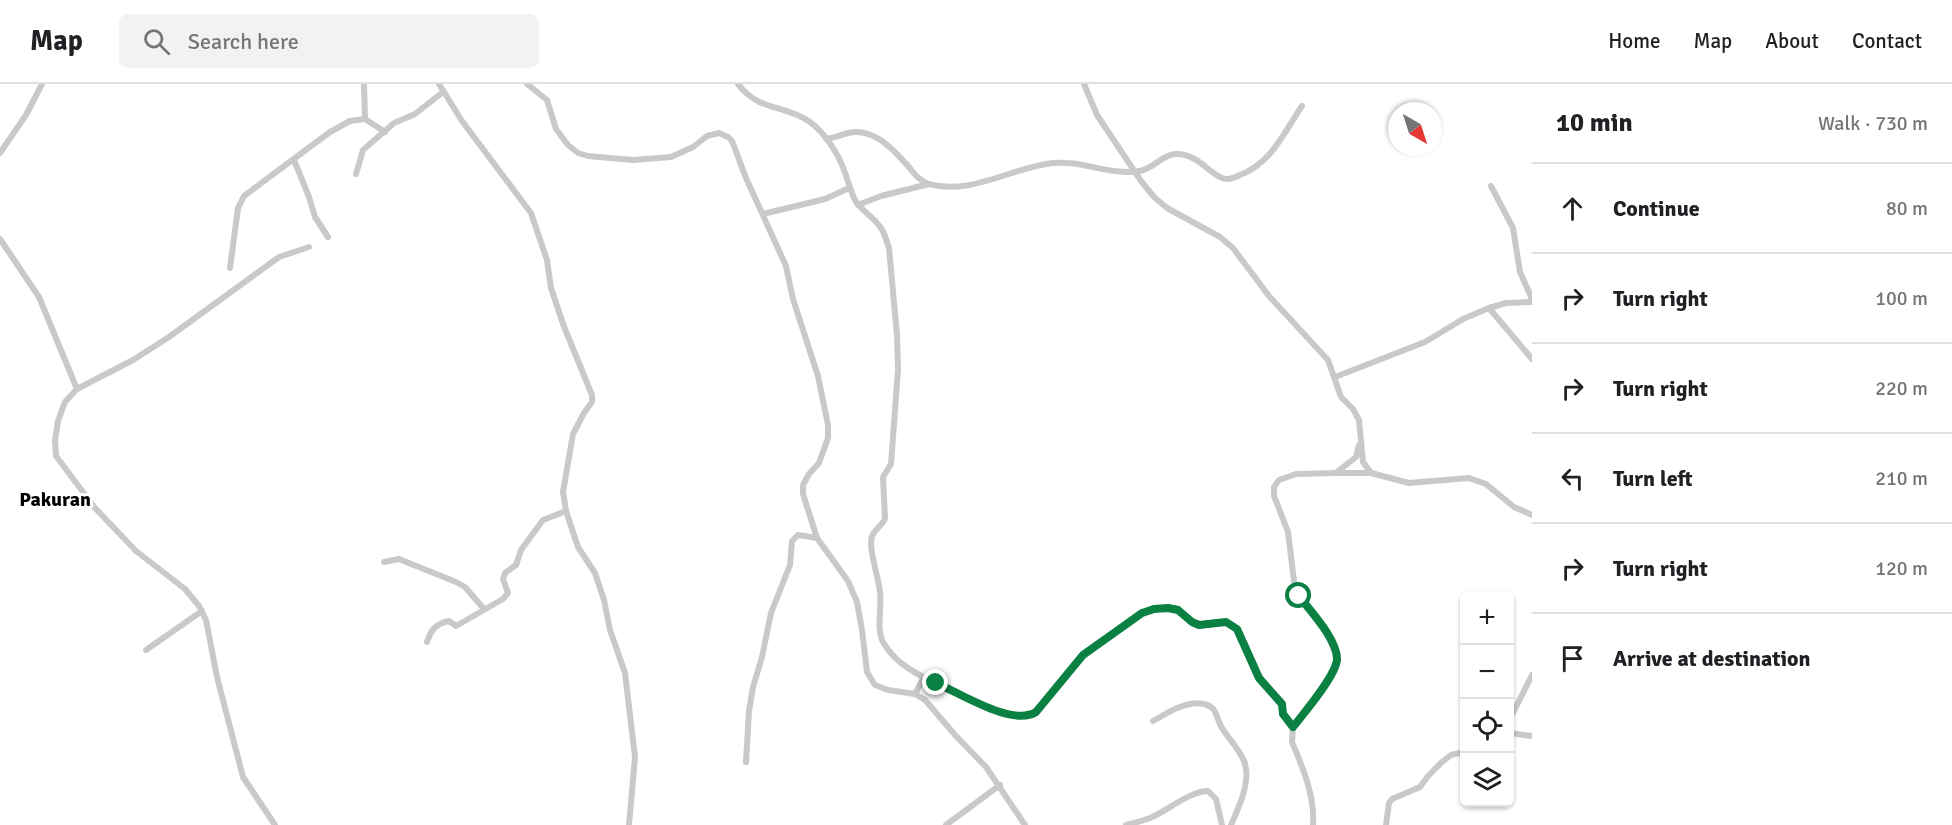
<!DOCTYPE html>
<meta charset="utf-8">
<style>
body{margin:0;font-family:Signika,sans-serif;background:#f2f2f2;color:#202124}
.controls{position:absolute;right:18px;bottom:18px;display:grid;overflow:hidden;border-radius:9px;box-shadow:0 2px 4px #0004}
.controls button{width:54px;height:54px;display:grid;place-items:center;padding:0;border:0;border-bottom:2px solid #e0e0e0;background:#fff;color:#202124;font:30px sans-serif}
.compass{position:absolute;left:1388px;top:18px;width:54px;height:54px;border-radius:50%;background:#fff;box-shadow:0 2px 4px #0004;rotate:141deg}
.stop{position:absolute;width:18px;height:18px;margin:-14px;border:4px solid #0b8043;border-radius:50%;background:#fff}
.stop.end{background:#0b8043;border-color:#fff;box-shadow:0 2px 6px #0008}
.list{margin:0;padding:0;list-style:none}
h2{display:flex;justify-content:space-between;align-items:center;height:78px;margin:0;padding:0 24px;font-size:26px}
h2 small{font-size:20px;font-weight:400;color:#757577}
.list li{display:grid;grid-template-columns:39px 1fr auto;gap:18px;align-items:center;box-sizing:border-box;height:90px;padding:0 24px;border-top:2px solid #e0e0e0}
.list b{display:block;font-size:22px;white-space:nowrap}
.list em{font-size:20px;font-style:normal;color:#757577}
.icon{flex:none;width:33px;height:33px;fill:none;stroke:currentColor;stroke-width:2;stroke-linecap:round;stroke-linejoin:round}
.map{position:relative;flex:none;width:1532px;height:741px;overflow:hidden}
header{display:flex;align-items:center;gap:36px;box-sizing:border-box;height:84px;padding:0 30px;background:#fff;border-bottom:2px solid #e0e0e0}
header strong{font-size:28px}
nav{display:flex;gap:33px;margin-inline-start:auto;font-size:21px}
.search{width:420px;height:54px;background:#f2f2f2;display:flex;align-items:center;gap:15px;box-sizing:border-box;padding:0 21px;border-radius:9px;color:#757577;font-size:22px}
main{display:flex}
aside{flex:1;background:#fff}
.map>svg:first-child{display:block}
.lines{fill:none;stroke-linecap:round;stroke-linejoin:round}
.minor{stroke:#c9c9c9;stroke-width:6}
.route{stroke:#0b8043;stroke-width:8}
.labels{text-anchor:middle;stroke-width:6;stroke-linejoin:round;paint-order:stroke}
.quarter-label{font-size:20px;font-weight:bold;fill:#000;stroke:#fff}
</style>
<header>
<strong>Map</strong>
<div class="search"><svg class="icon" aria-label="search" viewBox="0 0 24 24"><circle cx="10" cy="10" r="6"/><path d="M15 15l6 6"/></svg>Search here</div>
<nav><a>Home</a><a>Map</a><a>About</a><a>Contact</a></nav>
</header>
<main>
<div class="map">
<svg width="1532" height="741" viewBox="0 0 1532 741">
<rect width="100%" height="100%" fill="#fff"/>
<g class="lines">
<g class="minor">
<polyline points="364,0 365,35"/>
<polyline points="439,0 462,37 531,129 547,176 551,204 563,240 592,311 592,318 584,329 573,350 563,408 566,427 578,463 595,489 604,516 610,546 625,589 635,673 629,741"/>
<polyline points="527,0 547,16 556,45 568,61 578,69 588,72 633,76 671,73 693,63 707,52 719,49 728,53 732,57 746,94 786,182 793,215 818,292 828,341 828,354 819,379 809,390 803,401 803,410 817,454 848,497 857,518 862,546 867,588 875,601 888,606 915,610 925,616 956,652 986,683 1025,741"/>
<path d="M738,0C759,28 784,20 810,38C824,48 838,69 844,86C848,96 850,106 855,116C860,125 870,131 877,139C884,146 886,155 889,164L897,251L898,286L891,380L883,393L885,435C881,443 871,447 871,458C871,474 878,491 880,508C882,523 876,544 883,558C887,565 895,574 901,579C922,595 998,632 1023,632C1028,632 1032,630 1036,628L1083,571L1142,529L1154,525L1168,524L1178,526L1192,538L1199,541L1226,538L1237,545L1259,594L1282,620L1283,630L1293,643"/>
<polyline points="1084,0 1097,31 1141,97 1154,113 1167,124 1220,153 1233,164 1269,212 1328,276 1341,313 1353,325 1359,336 1363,378 1371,389"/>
<path d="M826,55C834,54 840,51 848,49C874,43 894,66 908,82C914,89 919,97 929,100C970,112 1013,83 1053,79C1082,76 1111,92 1139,87C1154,85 1161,71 1175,70C1198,68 1214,96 1227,95C1231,95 1236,93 1240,91C1272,79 1284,48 1302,22"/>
<polyline points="0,69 26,31 42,0"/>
<polyline points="294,76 309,113 315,133 328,153"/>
<polyline points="356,90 363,66 394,39 415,30 443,8"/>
<polyline points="1491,102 1513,144 1520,188 1532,215"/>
<polyline points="858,121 881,112 929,100"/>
<polyline points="763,130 825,115 849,104"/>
<polyline points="0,155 39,213 77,305 65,318 58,337 55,356 56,372 95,424 136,467 185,505 199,522 206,536 217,593 243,693 275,741"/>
<polyline points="230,184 238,124 244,112 330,48 350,37 365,35 385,48"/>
<polyline points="1489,224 1532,275"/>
<polyline points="1335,293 1425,258 1463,235 1489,224 1506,219 1532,218"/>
<polyline points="77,305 133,276 169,253 279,173 309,163"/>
<polyline points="1337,388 1356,373 1359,361"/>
<polyline points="384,478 399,475 456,498 465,503 484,525"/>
<path d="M427,558C431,546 435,540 449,537L456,542L503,515L508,509L503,495L505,489L516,481L521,466L543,436L566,427"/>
<polyline points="146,566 202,527"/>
<polyline points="915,610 924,593"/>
<polyline points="1510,635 1532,591"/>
<path d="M1153,637C1167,629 1187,616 1204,620C1218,623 1216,635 1222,644C1229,655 1238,664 1243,675C1253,694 1239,723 1231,741"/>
<polyline points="1510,649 1532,652"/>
<polyline points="746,678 749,627 753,603 762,573 771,529 790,481 792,457 798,451 817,454"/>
<polyline points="946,741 1000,701"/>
<path d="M1126,741C1134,739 1142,737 1150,734C1167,727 1190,707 1208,707L1216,715L1222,741"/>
<path d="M1313,741C1315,712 1303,684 1292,658L1293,643L1328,597L1335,583L1337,574L1329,554L1322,541L1295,505L1288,448L1274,412V403L1279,396L1296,390L1336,389H1371L1409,399L1469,394L1486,400L1514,423L1532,431"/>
<polyline points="1386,741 1389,719 1392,715 1420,703 1428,692 1442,678 1451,671 1464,668"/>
</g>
</g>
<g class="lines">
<path class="route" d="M936,599C960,609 1012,643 1036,628L1083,571L1142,529L1154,525L1168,524L1178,526L1192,538L1199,541L1226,538L1237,545L1259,594L1282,620L1283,630L1293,643C1304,629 1335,593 1337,576C1338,556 1311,528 1299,512"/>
</g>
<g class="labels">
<g class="quarter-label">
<text x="55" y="422">Pakuran</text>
</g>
</g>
</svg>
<div class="controls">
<button>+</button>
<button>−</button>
<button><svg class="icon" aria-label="locate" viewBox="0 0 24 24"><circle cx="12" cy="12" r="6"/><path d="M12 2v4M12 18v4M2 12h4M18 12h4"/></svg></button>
<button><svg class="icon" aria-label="layers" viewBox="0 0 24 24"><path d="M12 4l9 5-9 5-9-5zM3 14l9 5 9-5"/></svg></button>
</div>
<svg class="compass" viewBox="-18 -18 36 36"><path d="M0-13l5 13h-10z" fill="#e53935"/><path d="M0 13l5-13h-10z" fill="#757577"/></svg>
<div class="stop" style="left:1299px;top:512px"></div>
<div class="stop end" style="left:936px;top:599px"></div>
</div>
<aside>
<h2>10 min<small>Walk · 730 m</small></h2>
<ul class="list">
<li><svg class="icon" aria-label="ahead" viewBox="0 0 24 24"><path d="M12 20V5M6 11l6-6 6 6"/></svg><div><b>Continue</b></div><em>80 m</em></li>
<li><svg class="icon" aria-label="right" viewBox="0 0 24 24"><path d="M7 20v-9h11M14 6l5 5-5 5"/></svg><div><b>Turn right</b></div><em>100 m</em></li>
<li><svg class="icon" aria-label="right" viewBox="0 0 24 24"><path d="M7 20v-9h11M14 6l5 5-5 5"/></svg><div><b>Turn right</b></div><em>220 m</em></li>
<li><svg class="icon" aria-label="left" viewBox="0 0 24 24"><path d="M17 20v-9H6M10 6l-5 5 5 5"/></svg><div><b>Turn left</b></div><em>210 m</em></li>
<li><svg class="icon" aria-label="right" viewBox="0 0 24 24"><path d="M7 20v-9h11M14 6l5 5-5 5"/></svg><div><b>Turn right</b></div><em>120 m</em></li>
<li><svg class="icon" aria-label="arrive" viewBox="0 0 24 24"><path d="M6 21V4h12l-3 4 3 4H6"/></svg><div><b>Arrive at destination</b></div></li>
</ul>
</aside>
</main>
